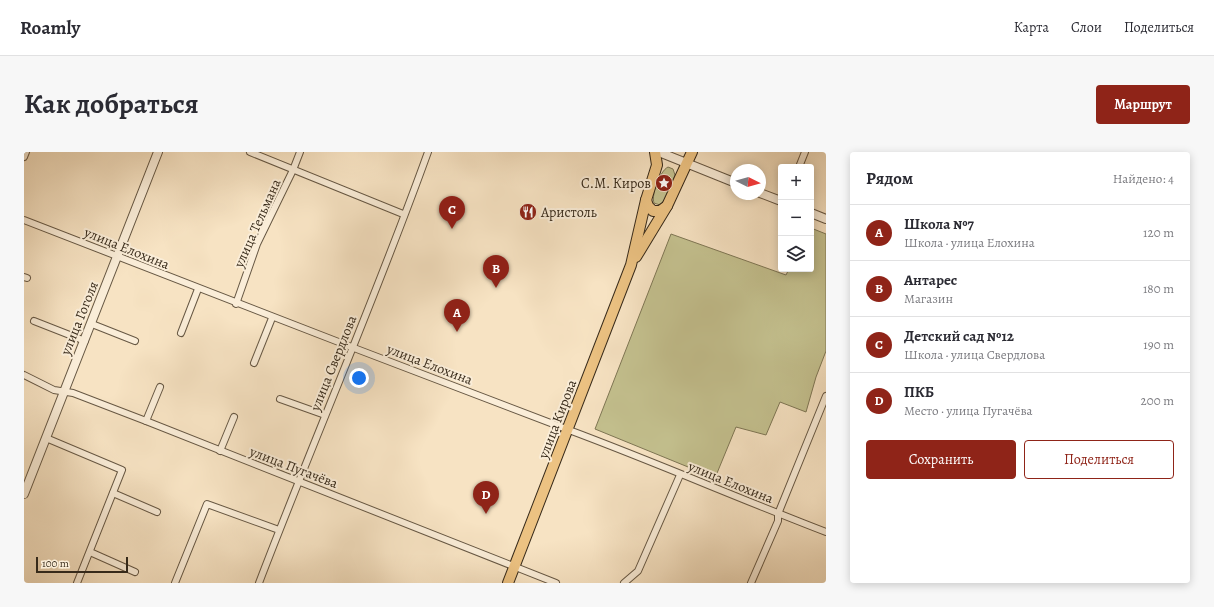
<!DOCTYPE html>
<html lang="ru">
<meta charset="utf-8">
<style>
body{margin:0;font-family:Alegreya,serif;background:#f7f7f7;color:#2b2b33}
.controls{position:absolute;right:12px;top:12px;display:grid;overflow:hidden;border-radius:4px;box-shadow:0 2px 10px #0003}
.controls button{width:36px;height:36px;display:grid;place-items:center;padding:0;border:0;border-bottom:1px solid #e1e1e2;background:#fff;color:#2b2b33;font:20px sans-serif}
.compass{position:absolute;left:706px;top:12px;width:36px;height:36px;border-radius:50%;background:#fff;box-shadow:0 2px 10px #0003;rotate:95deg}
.scale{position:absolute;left:12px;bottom:10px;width:92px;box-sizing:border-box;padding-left:4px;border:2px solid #372a1a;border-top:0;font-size:11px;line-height:14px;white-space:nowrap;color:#372a1a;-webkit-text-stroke:3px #faedd8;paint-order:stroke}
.you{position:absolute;left:335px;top:226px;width:14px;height:14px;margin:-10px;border:3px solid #fff;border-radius:50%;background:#1a73e8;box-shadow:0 0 0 6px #1a73e833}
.badge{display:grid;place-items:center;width:26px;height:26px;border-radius:50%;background:#8f2418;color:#fff;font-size:13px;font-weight:700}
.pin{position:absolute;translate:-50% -33px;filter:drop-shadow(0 1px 2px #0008)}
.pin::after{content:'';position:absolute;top:21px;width:14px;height:12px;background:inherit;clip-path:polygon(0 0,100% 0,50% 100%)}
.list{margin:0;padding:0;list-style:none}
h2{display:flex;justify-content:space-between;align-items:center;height:52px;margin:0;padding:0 16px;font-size:17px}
h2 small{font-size:13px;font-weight:400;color:#7c7c81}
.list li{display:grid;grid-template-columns:26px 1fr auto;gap:12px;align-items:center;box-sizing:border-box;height:56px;padding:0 16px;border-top:1px solid #e1e1e2}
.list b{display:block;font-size:15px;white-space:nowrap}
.list p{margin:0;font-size:13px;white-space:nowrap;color:#7c7c81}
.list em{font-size:13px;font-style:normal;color:#7c7c81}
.actions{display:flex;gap:8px;padding:12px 16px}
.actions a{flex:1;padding:9px 0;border:1px solid #8f2418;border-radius:4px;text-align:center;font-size:14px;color:#8f2418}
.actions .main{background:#8f2418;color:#fff}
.icon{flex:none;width:22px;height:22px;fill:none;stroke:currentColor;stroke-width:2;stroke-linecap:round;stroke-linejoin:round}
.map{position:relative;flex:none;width:802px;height:431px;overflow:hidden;border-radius:4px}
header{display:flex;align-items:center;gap:24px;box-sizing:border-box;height:56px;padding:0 20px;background:#fff;border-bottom:1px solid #e1e1e2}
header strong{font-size:19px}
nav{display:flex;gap:22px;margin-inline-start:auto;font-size:14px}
.intro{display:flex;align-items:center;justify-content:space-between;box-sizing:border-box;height:96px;padding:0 24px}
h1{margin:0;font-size:28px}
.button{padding:10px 18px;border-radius:4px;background:#8f2418;color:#fff;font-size:14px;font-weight:700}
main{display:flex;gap:24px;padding:0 24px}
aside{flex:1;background:#fff;border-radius:4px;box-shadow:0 2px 10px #0003}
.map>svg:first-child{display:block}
.green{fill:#c4c18f;stroke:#7e7654}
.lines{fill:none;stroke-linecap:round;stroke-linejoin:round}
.minor-casing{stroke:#675844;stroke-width:8}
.tertiary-casing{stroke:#675844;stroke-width:10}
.primary-casing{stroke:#372a1a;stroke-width:12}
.minor{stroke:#faedd8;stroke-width:6}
.tertiary{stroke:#faedd8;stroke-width:8}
.primary{stroke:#ecc282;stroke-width:10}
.labels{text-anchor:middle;stroke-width:4;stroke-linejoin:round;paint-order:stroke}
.poi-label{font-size:14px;fill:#372a1a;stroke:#faedd8;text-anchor:end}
.street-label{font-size:14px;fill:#372a1a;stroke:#faedd8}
</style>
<header>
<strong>Roamly</strong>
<nav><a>Карта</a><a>Слои</a><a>Поделиться</a></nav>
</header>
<div class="intro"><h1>Как добраться</h1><a class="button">Маршрут</a></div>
<main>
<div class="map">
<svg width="802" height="431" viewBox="0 0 802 431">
<rect width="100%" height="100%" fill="#f7e3c3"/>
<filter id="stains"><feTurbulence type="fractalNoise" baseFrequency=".005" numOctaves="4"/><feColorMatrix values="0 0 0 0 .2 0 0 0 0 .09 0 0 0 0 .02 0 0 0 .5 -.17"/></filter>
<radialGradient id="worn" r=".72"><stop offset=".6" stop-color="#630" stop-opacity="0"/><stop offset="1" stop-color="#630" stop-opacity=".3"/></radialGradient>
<g class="green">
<path d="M644,15L649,17L651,23L640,51L636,53L630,51C627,42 636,19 644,15Z"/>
<polygon points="787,76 802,82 802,199 792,225 782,260 756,250 742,283 712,275 691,326 571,277 647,82 762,123 765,117 787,117"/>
</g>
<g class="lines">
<defs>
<g id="minor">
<polyline points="226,0 379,62"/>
<polyline points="0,5 2,0"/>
<polyline points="775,15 781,0"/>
<path d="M0,68C181,139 363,209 545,278C631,310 716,347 802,380"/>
<polyline points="0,125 3,126"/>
<polyline points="212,152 233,92 269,18 276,0"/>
<polyline points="10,169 61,189"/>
<polyline points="68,172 111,189"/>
<polyline points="157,181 174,137"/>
<polyline points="230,211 248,166"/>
<polyline points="0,223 30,238 49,241 122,269 532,431"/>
<polyline points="256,247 301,263"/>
<polyline points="122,269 136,235"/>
<polyline points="22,286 98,318 53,431"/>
<polyline points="196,299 210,265"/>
<polyline points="89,341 133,360"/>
<polyline points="66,400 111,420"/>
<polyline points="151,431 183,352 255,378"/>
<path d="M235,431C290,287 352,145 404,0"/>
<polyline points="600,431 614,419 656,323"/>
<polyline points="727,431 754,369 754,362 802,244"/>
</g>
<g id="tertiary">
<polyline points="635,0 712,31"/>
<polyline points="736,41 757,49"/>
<polyline points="787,61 802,67"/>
<polyline points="0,342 134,0"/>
</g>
<g id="primary">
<polyline points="622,48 624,54 629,59 636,59 643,54"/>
<polyline points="612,105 643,54 668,0"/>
<polyline points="484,431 607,113 622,48 633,13 631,0"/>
</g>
</defs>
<use href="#minor" class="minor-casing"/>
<use href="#tertiary" class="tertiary-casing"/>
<use href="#primary" class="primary-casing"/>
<use href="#minor" class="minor"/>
<use href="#tertiary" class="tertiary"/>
<use href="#primary" class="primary"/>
</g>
<defs>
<symbol id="sight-disc" viewBox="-11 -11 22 22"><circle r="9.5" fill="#8f2418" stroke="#faedd8"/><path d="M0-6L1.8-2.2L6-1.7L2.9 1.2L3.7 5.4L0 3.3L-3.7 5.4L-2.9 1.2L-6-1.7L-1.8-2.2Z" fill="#fff"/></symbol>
<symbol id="restaurant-disc" viewBox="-11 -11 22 22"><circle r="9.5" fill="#8f2418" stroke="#faedd8"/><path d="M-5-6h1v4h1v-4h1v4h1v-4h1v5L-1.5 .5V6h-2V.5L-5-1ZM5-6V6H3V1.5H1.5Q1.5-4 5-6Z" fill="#fff"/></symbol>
</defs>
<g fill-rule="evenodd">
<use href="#sight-disc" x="630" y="21" width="20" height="20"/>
<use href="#restaurant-disc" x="494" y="50" width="20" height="20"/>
</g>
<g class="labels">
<g class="poi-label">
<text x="627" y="36">С.М. Киров</text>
<text x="517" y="65" text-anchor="start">Аристоль</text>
</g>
<g class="street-label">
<text transform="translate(233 71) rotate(-66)" y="5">улица Тельмана</text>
<text transform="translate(103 96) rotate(22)" y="5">улица Елохина</text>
<text transform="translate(55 166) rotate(-68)" y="5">улица Гоголя</text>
<text transform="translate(309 211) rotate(-68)" y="5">улица Свердлова</text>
<text transform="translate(406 212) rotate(21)" y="5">улица Елохина</text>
<text transform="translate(533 267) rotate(-69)" y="5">улица Кирова</text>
<text transform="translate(270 315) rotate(21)" y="5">улица Пугачёва</text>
<text transform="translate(707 330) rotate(22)" y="5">улица Елохина</text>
</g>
</g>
<rect width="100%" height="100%" filter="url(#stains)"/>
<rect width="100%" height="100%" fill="url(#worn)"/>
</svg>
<div class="controls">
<button>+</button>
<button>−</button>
<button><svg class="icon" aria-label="layers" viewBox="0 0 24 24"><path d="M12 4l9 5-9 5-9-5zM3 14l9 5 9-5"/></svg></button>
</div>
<svg class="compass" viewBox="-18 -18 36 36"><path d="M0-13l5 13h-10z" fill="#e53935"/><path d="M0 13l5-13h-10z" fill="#7c7c81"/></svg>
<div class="scale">100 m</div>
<div class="you"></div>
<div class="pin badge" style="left:433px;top:180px">A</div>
<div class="pin badge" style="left:472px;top:136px">B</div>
<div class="pin badge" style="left:428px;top:77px">C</div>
<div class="pin badge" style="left:462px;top:362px">D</div>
</div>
<aside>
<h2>Рядом<small>Найдено: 4</small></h2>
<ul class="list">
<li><span class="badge">A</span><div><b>Школа №7</b><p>Школа · улица Елохина</p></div><em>120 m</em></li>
<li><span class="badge">B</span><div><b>Антарес</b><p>Магазин</p></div><em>180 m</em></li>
<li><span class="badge">C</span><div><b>Детский сад №12</b><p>Школа · улица Свердлова</p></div><em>190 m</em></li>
<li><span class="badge">D</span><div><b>ПКБ</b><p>Место · улица Пугачёва</p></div><em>200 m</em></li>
</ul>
<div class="actions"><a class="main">Сохранить</a><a>Поделиться</a></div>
</aside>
</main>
